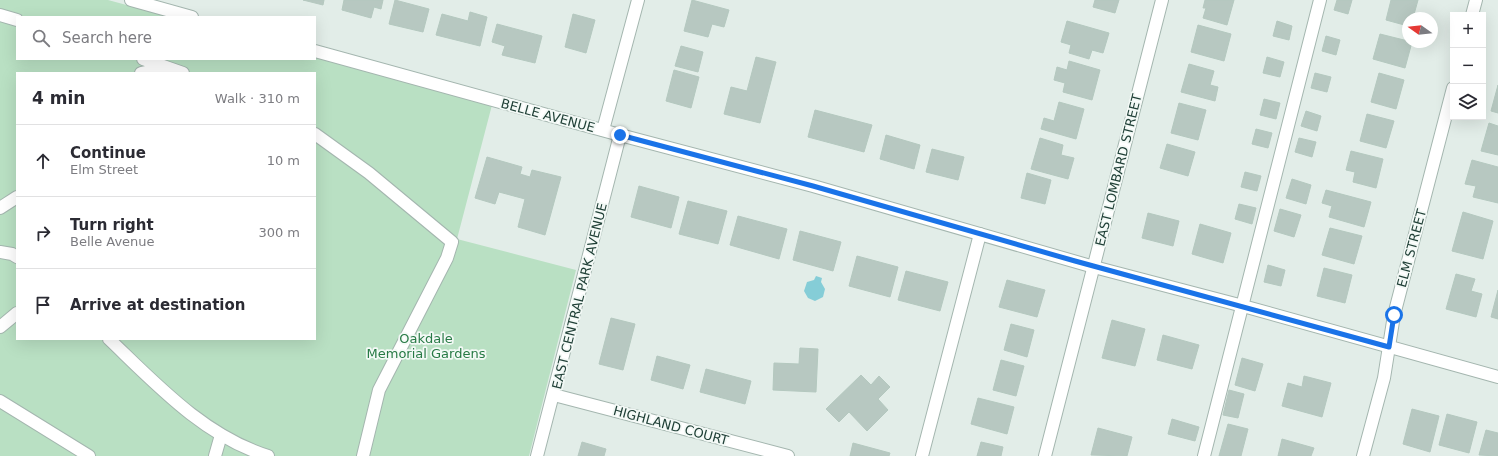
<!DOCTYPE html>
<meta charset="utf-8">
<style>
body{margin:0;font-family:"DejaVu Sans",sans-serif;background:#f2f2f3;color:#2b2b33}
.controls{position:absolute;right:12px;top:12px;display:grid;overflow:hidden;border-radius:0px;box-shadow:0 4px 16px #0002}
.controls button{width:36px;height:36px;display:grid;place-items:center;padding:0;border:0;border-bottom:1px solid #e1e1e2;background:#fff;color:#2b2b33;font:20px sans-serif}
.compass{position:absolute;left:1402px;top:12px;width:36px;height:36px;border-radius:50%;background:#fff;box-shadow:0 4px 16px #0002;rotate:285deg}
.stop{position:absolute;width:12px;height:12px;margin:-9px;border:3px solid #1a73e8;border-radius:50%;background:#fff}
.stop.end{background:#1a73e8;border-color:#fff;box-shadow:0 1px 4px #0008}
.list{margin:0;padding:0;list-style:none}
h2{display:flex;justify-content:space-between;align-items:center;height:52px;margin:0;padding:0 16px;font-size:17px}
h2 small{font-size:13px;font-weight:400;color:#7c7c81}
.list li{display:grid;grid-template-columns:26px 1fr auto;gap:12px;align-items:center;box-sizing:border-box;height:72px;padding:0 16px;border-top:1px solid #e1e1e2}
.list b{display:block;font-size:15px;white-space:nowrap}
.list p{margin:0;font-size:13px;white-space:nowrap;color:#7c7c81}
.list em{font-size:13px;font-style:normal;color:#7c7c81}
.icon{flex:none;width:22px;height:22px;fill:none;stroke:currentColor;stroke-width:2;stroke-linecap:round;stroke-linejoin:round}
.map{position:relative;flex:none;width:1498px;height:456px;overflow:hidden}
.search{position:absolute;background:#fff;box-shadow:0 4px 16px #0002;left:16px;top:16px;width:300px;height:44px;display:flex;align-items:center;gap:10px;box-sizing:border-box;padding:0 14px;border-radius:0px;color:#7c7c81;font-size:15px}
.panel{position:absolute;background:#fff;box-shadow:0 4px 16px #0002;left:16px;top:72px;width:300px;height:268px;border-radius:0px}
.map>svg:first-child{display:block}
.green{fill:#b9e0c3;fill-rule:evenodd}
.water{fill:#85cdd7}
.building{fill:#b7c8c1;stroke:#b4c8bf}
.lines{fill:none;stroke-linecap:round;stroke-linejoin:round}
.minor-casing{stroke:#a4b6af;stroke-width:14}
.minor{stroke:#fff;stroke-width:12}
.route{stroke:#1a73e8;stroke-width:5}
.labels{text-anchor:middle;stroke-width:3.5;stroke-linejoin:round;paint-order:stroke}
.street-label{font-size:13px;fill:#204037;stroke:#f3f9f6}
.park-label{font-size:13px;fill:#277a45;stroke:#f3f9f6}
</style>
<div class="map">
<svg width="1498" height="456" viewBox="0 0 1498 456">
<rect width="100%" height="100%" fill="#e2ede8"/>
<path class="green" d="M0,0H108L171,17H17V59H315V56L492,105L457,239L576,270L529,456H0ZM17,73H315V339H17Z"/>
<polygon class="water" points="816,276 822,278 821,282 825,289 823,297 815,301 808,298 804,291 807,282 814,280"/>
<g class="building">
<polygon points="303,0 324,0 323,5"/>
<polygon points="344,0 383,0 381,9 374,7 371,18 342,10"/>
<polygon points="395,0 429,9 423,32 389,24"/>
<polygon points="692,0 729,10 724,27 712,24 708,37 684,31"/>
<polygon points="1095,0 1119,0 1115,13 1093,7"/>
<polygon points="1205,0 1234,0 1227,25 1203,18 1206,8 1203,8"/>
<polygon points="1337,0 1352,0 1348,14 1334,10"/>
<polygon points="1391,0 1418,0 1413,18 1408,18 1408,26 1386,20"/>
<polygon points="470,12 487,17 480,46 436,35 442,14 468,21"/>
<polygon points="573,14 595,20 586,53 565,47"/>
<polygon points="1067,21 1109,33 1103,53 1092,50 1089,59 1069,53 1071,45 1061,42"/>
<polygon points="1277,21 1292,26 1289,40 1273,36"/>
<polygon points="497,24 542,36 535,63 502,55 505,46 492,42"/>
<polygon points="1198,25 1231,34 1224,61 1191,52"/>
<polygon points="1380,34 1412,42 1405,68 1373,59"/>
<polygon points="1326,36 1340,40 1336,55 1322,51"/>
<polygon points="681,46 703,52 698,72 675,66"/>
<polygon points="756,57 776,62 760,123 724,114 731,87 747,91"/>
<polygon points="1267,57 1284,62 1280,77 1263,73"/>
<polygon points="1069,61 1100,70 1092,100 1063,92 1065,83 1054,80 1057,67 1067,70"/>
<polygon points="1189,64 1214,71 1210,85 1218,87 1215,101 1181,92"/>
<polygon points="674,70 699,77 691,108 666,101"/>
<polygon points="1315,73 1331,77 1327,92 1311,88"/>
<polygon points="1379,73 1404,80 1396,109 1371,102"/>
<polygon points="1498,85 1498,113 1491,111"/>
<polygon points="1264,99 1280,103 1276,119 1260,115"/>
<polygon points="1059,102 1084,109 1076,139 1041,129 1044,118 1054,121"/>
<polygon points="1179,103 1206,110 1198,140 1171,133"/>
<polygon points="815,110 872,125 864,152 808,137"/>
<polygon points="1306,111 1321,116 1317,131 1301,126"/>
<polygon points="1367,114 1394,121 1386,148 1360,141"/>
<polygon points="1489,123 1498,126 1498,155 1481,151"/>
<polygon points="1256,129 1272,133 1268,148 1252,144"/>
<polygon points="886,135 920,145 914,169 880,159"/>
<polygon points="1040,138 1063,145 1061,155 1074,158 1068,179 1031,169"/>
<polygon points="1299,138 1316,142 1312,157 1295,152"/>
<polygon points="1167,144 1195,152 1188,176 1160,168"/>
<polygon points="932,149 964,157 958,180 926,172"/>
<polygon points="1351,151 1383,159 1376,188 1353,182 1355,172 1346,170"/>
<polygon points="487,157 522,167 520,174 530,177 532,170 561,177 545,235 518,227 525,199 499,192 495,204 475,198"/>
<polygon points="1472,160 1498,167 1498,203 1473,197 1476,186 1465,184"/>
<polygon points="1245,172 1261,176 1257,191 1241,187"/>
<polygon points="1027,173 1051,180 1045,204 1021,198"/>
<polygon points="1292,179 1311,185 1306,204 1286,198"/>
<polygon points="639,186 679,197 671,228 631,217"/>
<polygon points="1326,190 1371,202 1364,227 1329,217 1332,206 1322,203"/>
<polygon points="688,201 727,211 718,244 679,234"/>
<polygon points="1239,204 1256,208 1252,224 1235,219"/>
<polygon points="1280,209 1301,215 1294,237 1274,231"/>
<polygon points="1463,212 1493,221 1483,259 1452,251"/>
<polygon points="1148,213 1179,221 1173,246 1142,238"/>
<polygon points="738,216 787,229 779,259 730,245"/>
<polygon points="1200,224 1231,233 1223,263 1192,254"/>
<polygon points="1330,228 1362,236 1354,264 1322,255"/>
<polygon points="800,231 841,242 833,271 793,260"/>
<polygon points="857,256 898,267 890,297 849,286"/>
<polygon points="1268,265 1285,270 1281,286 1264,282"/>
<polygon points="1324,268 1352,275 1345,303 1317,296"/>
<polygon points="906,271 948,282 940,311 898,300"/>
<polygon points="1456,274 1475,279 1471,291 1482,294 1476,317 1446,309"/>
<polygon points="1007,280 1045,290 1037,317 999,307"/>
<polygon points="1498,290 1498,319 1491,317"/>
<polygon points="611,318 635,324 623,370 599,364"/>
<polygon points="1112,320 1145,329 1135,366 1102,358"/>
<polygon points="1011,324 1034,330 1027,357 1004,350"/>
<polygon points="1163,335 1199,345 1192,369 1157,360"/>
<polygon points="800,348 818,349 816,392 773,390 774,363 799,364"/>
<polygon points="657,356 690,365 683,389 651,380"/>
<polygon points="1242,358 1263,364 1255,391 1235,385"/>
<polygon points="1001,360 1024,366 1016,396 993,390"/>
<polygon points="706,369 751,381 745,404 700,392"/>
<polygon points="861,375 871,385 879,376 890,387 878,399 888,410 867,431 849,412 839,422 826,409"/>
<polygon points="1304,376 1331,383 1322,417 1282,406 1288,383 1302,387"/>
<polygon points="1229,390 1244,394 1238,418 1223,415"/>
<polygon points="978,398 1014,407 1007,434 971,424"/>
<polygon points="1412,409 1439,416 1430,452 1403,444"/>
<polygon points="1447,414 1477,422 1469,453 1439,445"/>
<polygon points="1172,419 1199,427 1195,441 1168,434"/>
<polygon points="1228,424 1248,429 1241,456 1219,456"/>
<polygon points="1098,428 1132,437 1127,456 1091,455"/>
<polygon points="1486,430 1498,433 1498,456 1479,455"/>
<polygon points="1282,439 1314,448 1311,456 1278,456"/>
<polygon points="582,442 606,449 604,456 578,456"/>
<polygon points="981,442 1003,447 1001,456 977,456"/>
<polygon points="853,443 890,453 889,456 850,456"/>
</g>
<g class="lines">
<defs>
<g id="minor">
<polyline points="131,0 192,17"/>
<polyline points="0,15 17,20"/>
<polyline points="1472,15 1476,0"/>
<polyline points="315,51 620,135 813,186 1094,267 1243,306 1498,377"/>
<polyline points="143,59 183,73"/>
<polyline points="141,73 159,69 166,70"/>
<polyline points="603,130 638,0"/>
<polyline points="315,134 369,173 452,242 447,258 379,390 363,456"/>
<polyline points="0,208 17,197"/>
<polyline points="0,252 12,254 17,257"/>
<polyline points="0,327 17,313"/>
<path d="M109,339C156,384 204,436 268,456"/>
<polyline points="554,395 788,456"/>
<polyline points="0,401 89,456"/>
<polyline points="215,456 221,435"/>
<polyline points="537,456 620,135"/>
<polyline points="922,456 980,234"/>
<polyline points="1045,456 1162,0"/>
<polyline points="1204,456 1320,0"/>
<polyline points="1363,456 1384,378 1394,315 1453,88"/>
</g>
</defs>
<use href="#minor" class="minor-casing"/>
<use href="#minor" class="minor"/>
</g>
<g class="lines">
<polyline class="route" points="620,135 813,186 1075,261 1389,347 1394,315"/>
</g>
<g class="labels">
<g class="street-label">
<text transform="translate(548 115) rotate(15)" y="5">BELLE AVENUE</text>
<text transform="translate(1118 170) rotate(-76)" y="5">EAST LOMBARD STREET</text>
<text transform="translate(1411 248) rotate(-75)" y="5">ELM STREET</text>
<text transform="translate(579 296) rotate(-76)" y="5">EAST CENTRAL PARK AVENUE</text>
<text transform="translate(671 425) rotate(15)" y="5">HIGHLAND COURT</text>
</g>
<g class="park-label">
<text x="426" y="343">Oakdale<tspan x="426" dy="15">Memorial Gardens</tspan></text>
</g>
</g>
</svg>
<div class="controls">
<button>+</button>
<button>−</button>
<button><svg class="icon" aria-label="layers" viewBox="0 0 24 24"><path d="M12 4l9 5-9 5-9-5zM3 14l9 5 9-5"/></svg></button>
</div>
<svg class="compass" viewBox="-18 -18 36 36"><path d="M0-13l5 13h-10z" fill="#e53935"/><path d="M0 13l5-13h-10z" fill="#7c7c81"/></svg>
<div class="stop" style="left:1394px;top:315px"></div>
<div class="stop end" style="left:620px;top:135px"></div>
<div class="search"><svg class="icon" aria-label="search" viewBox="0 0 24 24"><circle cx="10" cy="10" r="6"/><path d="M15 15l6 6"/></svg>Search here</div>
<section class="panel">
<h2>4 min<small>Walk · 310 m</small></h2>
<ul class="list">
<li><svg class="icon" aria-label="ahead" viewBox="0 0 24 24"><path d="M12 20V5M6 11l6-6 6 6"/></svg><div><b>Continue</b><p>Elm Street</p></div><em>10 m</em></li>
<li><svg class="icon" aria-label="right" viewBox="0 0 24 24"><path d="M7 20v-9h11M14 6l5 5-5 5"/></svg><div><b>Turn right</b><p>Belle Avenue</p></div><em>300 m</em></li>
<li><svg class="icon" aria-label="arrive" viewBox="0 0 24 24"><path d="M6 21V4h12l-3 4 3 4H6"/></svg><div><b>Arrive at destination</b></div></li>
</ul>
</section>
</div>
